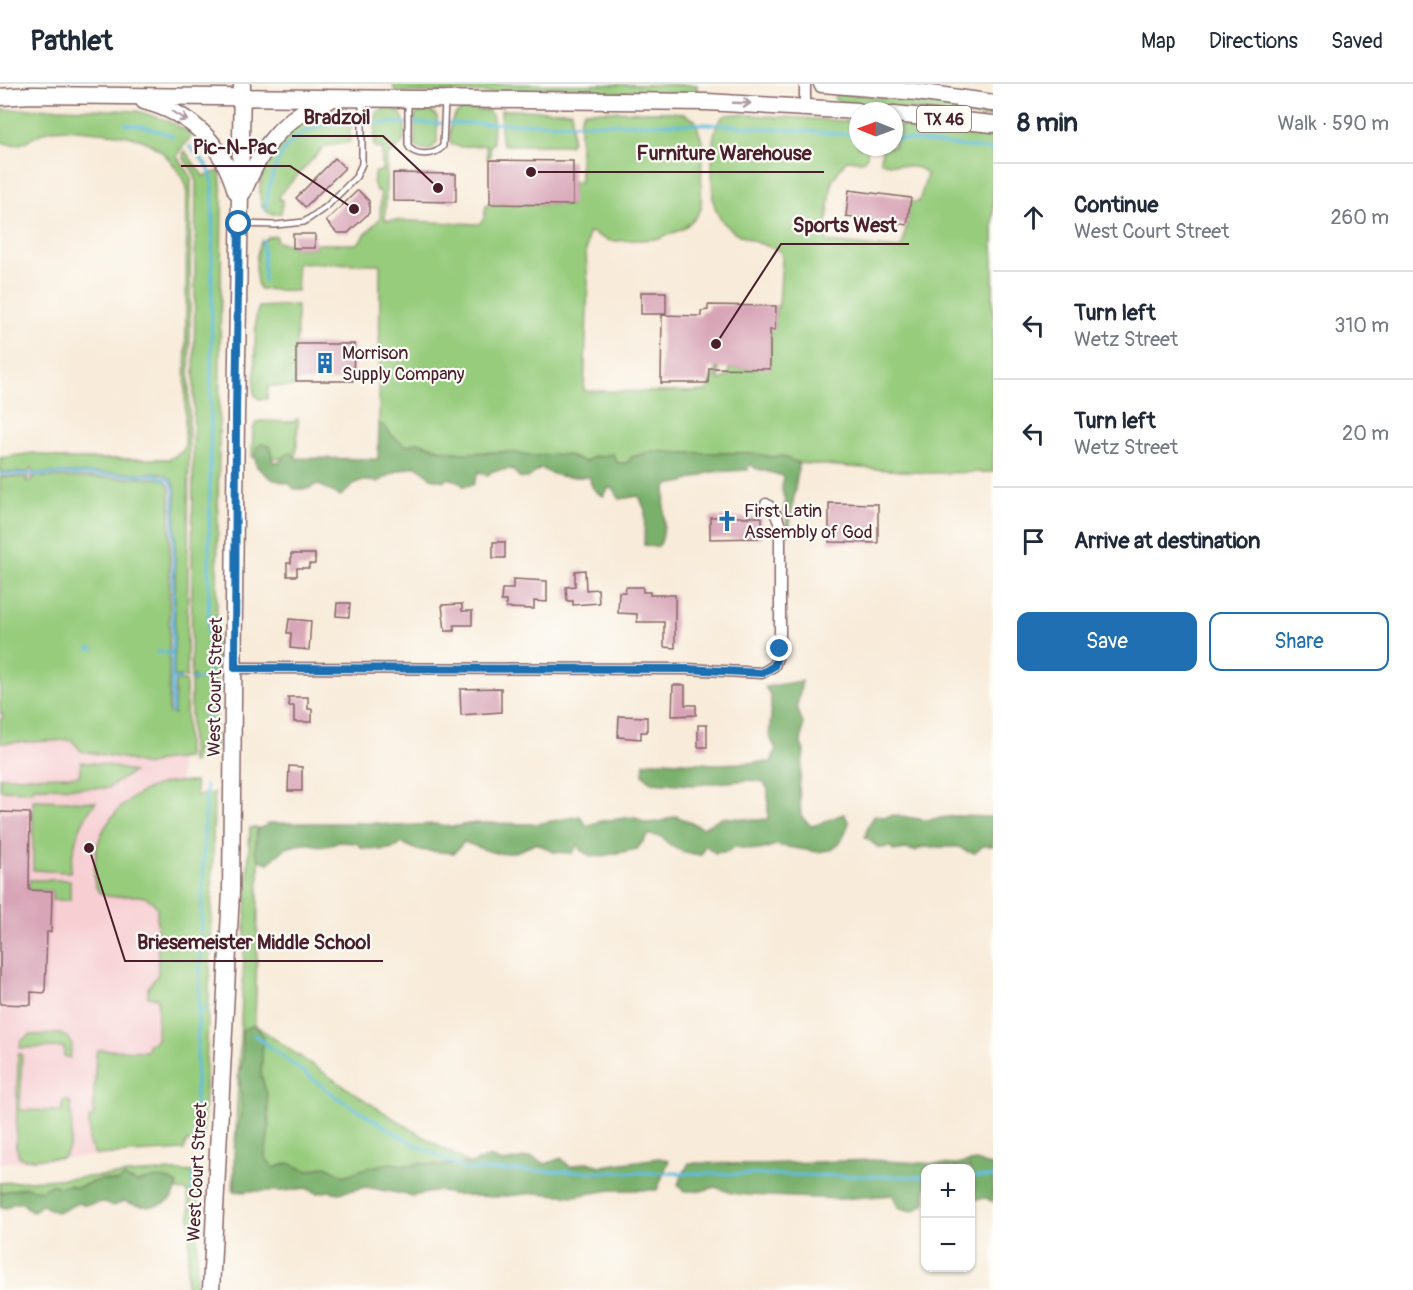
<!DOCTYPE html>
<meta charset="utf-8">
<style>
body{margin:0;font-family:Pangolin,sans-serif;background:#f6f6f7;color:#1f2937}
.controls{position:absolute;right:18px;bottom:18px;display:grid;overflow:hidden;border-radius:12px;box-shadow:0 2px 4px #0004}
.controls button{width:54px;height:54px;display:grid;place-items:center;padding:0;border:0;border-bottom:2px solid #e0e1e3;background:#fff;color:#1f2937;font:30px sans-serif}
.compass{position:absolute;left:849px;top:18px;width:54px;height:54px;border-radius:50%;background:#fff;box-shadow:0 2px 4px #0004;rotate:271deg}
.stop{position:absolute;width:18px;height:18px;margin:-14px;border:4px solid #1f6fb2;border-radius:50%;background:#fff}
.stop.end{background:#1f6fb2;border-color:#fff;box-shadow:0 2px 6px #0008}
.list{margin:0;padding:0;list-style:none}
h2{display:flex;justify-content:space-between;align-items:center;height:78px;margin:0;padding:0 24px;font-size:26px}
h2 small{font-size:20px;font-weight:400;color:#747a83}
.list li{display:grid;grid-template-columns:39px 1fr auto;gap:18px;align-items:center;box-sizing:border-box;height:108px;padding:0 24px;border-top:2px solid #e0e1e3}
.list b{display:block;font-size:22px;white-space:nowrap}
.list p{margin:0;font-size:20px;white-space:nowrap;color:#747a83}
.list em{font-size:20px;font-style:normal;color:#747a83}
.actions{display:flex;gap:12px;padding:18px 24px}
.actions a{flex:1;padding:14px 0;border:2px solid #1f6fb2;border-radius:12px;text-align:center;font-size:21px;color:#1f6fb2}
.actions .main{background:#1f6fb2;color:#fff}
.icon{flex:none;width:33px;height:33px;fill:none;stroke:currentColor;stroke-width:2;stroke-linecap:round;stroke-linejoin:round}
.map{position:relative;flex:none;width:993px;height:1206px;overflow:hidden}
header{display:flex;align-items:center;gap:36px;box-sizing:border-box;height:84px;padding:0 30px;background:#fff;border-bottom:2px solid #e0e1e3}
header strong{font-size:28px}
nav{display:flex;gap:33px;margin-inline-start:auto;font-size:21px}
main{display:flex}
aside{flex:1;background:#fff}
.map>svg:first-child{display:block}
.built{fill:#f7cfd3}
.green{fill:#97cc7d;stroke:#707654;stroke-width:1.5}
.forest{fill:#79b06c;stroke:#62684c;stroke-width:1.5}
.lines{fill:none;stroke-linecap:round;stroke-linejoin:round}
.stream{stroke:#62bddf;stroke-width:3}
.building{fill:#d8a5b7}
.lane-casing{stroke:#876668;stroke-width:8}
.street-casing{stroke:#876668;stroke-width:13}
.primary-casing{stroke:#876668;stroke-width:19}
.lane{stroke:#fff;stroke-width:5}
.street{stroke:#fff;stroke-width:10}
.primary{stroke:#fff;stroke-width:16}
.oneway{stroke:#ae9aa0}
.route{stroke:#1f6fb2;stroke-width:8}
.labels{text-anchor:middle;stroke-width:4.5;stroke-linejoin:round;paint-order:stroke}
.shield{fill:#fdfcf7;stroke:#806168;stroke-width:1.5}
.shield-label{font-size:16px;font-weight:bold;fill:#4a1f2b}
.poi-label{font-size:18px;fill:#4a1f2b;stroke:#fdfcf7;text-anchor:start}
.street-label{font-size:18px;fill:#4a1f2b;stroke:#fdfcf7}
.leader{fill:none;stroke:#4a1f2b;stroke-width:2}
.callout-dot{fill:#4a1f2b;stroke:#fdfcf7;stroke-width:2}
.callout-label{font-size:20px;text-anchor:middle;font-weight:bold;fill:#4a1f2b;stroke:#fdfcf7;stroke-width:4.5;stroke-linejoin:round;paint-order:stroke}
</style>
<header>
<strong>Pathlet</strong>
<nav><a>Map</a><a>Directions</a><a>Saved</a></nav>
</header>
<main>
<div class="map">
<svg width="993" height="1206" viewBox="0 0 993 1206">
<rect width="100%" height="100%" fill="#fdfcf7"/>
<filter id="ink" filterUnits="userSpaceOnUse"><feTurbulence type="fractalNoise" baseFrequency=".0167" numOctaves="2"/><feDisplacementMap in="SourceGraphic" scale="12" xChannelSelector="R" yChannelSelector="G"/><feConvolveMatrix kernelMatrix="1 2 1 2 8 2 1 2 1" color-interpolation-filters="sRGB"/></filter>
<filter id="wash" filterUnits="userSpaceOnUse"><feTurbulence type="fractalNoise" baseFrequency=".008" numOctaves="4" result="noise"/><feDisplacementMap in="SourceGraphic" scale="24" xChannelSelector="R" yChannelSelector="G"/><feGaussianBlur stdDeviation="1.35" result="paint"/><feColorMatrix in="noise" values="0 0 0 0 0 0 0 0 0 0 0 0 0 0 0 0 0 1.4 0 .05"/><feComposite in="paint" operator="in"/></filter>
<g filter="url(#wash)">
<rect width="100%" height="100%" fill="#f8ebd9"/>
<polygon class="built" points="0,385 181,386 180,700 173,956 167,1067 0,1079"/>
<g class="green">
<polygon points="393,0 697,1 697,10 399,8 394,6"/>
<polygon points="839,9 993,26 993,34 840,19 834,14 836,10"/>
<path d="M63,24L137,27L166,36L191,49V53L180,66L177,73L191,92L187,593L174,592L176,409C175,394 168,390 154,389H33V385L31,383L29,388H0V374L33,369L66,375H170L183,367L185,361L187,103C164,55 138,51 89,47C76,46 60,43 47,47C27,54 23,67 0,57V26Z"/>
<path d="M385,24L398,26C405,34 408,49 402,59C399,64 391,68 387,73L385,136L479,140L484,135L486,121L490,120L572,121L573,98H580V36L584,27L674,28L684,30L695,36L702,57L701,125L696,133L684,144L659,155L612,157L604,155L592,148L588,149L586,170L588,200L584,307L668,308C680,306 698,310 708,306L712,292H716V284H719V296H721L729,291V284H770V246L775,245L776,222H779L782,174L780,167C751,155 721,152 713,116C713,97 707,45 723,33C727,30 732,31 737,30L858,38V63H868L867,72L863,77L846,76L832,97L825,152L828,158L899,165L903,160L910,118H919L927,91L919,84L884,79L881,77L882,63H894V41L993,53V388L928,389L799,379L781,372L772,373L750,369H681L627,379H617L612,370L599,373L595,372L585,378L567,371L535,372L507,368L462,369L441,366L418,358L407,362C404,361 400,360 397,358C390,353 388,344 379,341L380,180L297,179V207L260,205C253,196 256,166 262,156L264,157L268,153L276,152L277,158L293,161V164H315V160H357L380,134L381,108L377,107C373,101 372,94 376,88L382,87V64H376L374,61L376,29Z"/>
<path d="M336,25L344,27L350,33V58L325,62L280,110L279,115L283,117L281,129L273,130L266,127V123L263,124C252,99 272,62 290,44C300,34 321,27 336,25Z"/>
<polygon points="421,26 431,27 437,33 437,58 431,66 419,65 415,61 415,32"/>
<path d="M462,26H488L493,33V60L490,61V73L487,74L486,61L460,63L451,60C449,48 449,32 462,26Z"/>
<polygon points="501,26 572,27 572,57 569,61 504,61 501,57"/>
<path d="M185,67L203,92L220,87L222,112L215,667L209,669L208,667L196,665L195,678L191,679V596L194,598L195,595L194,592L191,594L196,96C195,84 184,81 183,70Z"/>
<polygon points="297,221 296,297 293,303 268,302 267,315 259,315 254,310 256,232 259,223"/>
<polygon points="298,335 296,374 271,374 270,362 256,364 255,373 252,373 253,346 256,339 260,337 292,338"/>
<path d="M0,393H28L26,397L30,398L32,393L151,394C162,394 168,395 170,406L169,629L174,630L175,597H186L187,674L158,677L147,682L123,674L81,667L72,656L0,659V635L3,634V630H0Z"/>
<polygon points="81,678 108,681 133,688 108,704 33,703 33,707 0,706 0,693 79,692"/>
<path d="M195,698L197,712L209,709L211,711L214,708L211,862L203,1056L196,1063L191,1058H186L184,1066L96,1071L89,1060V1034H93L96,970L98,966L147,967L148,960L157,956L158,914L148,913V904L158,890L157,824C144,798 109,824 97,805C92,797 95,786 95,777C97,739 130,706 168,699C176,698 186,698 195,698Z"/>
<path d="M33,716L96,718C79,738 73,762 70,788L33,786Z"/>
<path d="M250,744H260L255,941C325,991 396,1038 470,1080C450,1081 429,1080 409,1081C403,1082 396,1079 390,1080C375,1081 359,1087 344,1092L326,1082L307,1087L289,1079L274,1084L265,1073L269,1044L267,1011L261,991L263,952L246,1108L233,1107Z"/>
<polygon points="29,796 70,796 70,816 52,816 52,807 29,806"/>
<polygon points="59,950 69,954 72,961 70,974 64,972 64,963 20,964 21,957 30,951"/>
<path d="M18,970H22L20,1026L62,1027V1019L65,1016L69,1017L71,1020C71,1035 76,1066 61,1074L23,1075L19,1073L16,1062Z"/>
<path d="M172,1087L196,1088L199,1093L196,1206H186L190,1145V1123L187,1107L177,1106V1100C163,1094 151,1093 137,1099L132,1096L117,1098L107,1096L95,1097L76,1104L70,1101L41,1107L25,1103C20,1105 5,1108 0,1108V1099Z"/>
</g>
<g class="forest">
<path d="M379,341H382C391,349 395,357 407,362L418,358L441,366L462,369L507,368L535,372L555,370L567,371L585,378L595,372L599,373L613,370L617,379H627L632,373L653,367L681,369H750L772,373L781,372L799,379L788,451L786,450L787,431L784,427L785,417L782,406L783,392L755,384L752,381H749L748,386L710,388L684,398L667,401C661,414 668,455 658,462C654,464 648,462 644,461L645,426L639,412L619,415L614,405L609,404L603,412C594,407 590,402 590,393C573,393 556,395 541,384L528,394H520L512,385L492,387L487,392L479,387L473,401L463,402L460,398L449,394L444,397L431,394L425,388L416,382L397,387L378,398C371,398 363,395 357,398C353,400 347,408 340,412L317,400L308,405H294L290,400L272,395L257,383L255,373L256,364L261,360L270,362L273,378H279L287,370L292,369L296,374L378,375Z"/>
<path d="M802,597L797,622L803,640L801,660L804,667L799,703L801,732L811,742C822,740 833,733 844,730L849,739L842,756L833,765L818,768L776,761L760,766L734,763L729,767L715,769L705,761L701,771C692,770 680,768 673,763C661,756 669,752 648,751L637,765L602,772H591L582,767L578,760L573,769L554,768L536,759C504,776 496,770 464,758L454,769L417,766L402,759L397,763L383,766L362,764L356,759L340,758L322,762L304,759L286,764L268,779L259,776L255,767L257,746L270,739H377L397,742L436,740L452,743L475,739L536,740L580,732L587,742L601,737L634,733L645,739L659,738L676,732L703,744L722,733L758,736L768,735V705L763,698L751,696L692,701L651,698L643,690L644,679L661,677L715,680L771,678L776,665L769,652L771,633V612L765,603Z"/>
<polygon points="875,731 884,733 894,731 925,736 956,732 993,733 993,762 983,762 975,769 965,767 959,763 923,763 915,767 906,765 893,767 892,763 879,764 865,753 868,742"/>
<polygon points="255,941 263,952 261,991 267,1011 269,1044 265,1073 274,1084 289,1079 307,1087 326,1082 344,1092 363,1085 391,1079 407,1082 421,1079 438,1082 470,1080 489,1073 503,1078 531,1073 546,1080 561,1074 570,1083 587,1078 601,1082 659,1074 669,1076 657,1106 611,1106 574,1112 536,1109 495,1113 458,1111 438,1107 413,1112 366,1103 339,1109 329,1107 318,1109 305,1104 284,1107 235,1107 234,1063 242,1025 239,989 243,975 242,946"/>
<polygon points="871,1076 954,1081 976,1077 993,1082 993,1118 986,1114 971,1116 970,1084 926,1084 925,1120 914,1127 898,1124 893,1111 840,1115 748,1111 732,1109 715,1103 701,1107 684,1107 678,1100 689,1079 759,1080"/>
<path d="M124,1093L137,1099C149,1094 166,1091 177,1100C175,1127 142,1125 124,1117L114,1122L104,1118L85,1121L79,1119C61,1125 60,1135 42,1120L34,1128L30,1127L23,1119H14L7,1124L0,1123V1108C5,1108 20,1105 25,1103L41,1107L52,1100L59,1103L70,1101L76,1104L100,1096L117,1098Z"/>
</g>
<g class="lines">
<g class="stream">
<polyline points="125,40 146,43 173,52"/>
<polyline points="894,54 993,66"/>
<path d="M189,62C203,77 211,81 213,102L207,674"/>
<path d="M265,126C273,79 280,51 331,39L707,40L858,51"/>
<polyline points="263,157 264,197"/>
<polyline points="0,390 155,391 170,396 174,405 172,595 180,595"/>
<polyline points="89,565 93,565"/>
<polyline points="157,568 172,569"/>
<polyline points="192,595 207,595"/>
<polyline points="172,629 172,595"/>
<polyline points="200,925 208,925"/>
<polyline points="254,951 335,1012 410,1058 467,1086 926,1093"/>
<polyline points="194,1062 206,702"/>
<polyline points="970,1093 993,1093"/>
<polyline points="192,1113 193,1090"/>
</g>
</g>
<g id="blocks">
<g class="building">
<polygon points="335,74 345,84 305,123 296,114"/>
<polygon points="490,76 573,77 573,121 490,120"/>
<polygon points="393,89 456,90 456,118 393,117"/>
<polygon points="358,106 369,117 369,129 348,149 337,149 326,137"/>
<polygon points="849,106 911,114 907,141 846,132"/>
<rect x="293" y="150" width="22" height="14"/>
<rect x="641" y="208" width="25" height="22"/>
<polygon points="708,221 776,222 775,246 770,246 770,285 709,284 708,299 661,299 662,231 701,232 701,227 708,226"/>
<polygon points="296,260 354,260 353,297 296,297"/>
<polygon points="829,419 878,420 878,459 829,458"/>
<polygon points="710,433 762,433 762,454 710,455"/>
<rect x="493" y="458" width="12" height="16"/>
<polygon points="291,470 315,470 315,480 309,480 309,484 297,484 297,492 287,492 287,479 291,479"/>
<polygon points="585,486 586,506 598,505 599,519 573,521 573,517 567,517 566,503 575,502 575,487"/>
<polygon points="513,495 547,497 547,518 534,517 534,525 506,524 506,517 501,517 502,505 513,505"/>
<polygon points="626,503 643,503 643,508 650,508 650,511 675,511 675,564 664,563 664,538 637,538 637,530 618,529 619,508 625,508"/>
<polygon points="337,519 350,519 349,533 336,532"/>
<polygon points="462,520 462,527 472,527 472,541 454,541 454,547 445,547 442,521"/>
<polygon points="289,535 311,537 309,566 290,564 291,549 287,549"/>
<polygon points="673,601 685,601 685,621 696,621 696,631 672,632"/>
<polygon points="501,604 501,628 461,631 460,605"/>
<polygon points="288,613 308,613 308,625 312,625 312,638 294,638 294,622 289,622"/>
<polygon points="619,632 647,633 647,648 641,648 641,655 618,653"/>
<rect x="698" y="641" width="9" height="22"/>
<polygon points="289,682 302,683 302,707 288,707"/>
<polygon points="0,728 30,729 29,806 52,807 51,848 47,848 45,909 31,908 31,921 0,920"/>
</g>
</g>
</g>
<g filter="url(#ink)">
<use href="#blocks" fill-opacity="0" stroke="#876668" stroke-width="1.5"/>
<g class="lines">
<defs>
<g id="lane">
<path d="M408,17V61C413,73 436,72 443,62L445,17"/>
<polyline points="241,140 276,141 304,138 326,123 356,93 362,80 362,17"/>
</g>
<g id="street">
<polyline points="805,22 805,0"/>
<path d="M235,584L686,585L762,589L774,582L780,565V442C777,432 775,426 766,420"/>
</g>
<g id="primary">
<polyline points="822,0 917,8 993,19"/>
<polyline points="0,13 31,11 707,18 858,27"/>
<path d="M144,17C193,30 222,60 236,107"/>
<polyline points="894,30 993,40"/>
<path d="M243,108C260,66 283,31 328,17"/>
<polyline points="211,1206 231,807 236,330 242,0"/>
</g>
</defs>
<use href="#lane" class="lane-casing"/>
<use href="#street" class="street-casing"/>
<use href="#primary" class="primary-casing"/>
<use href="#lane" class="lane"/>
<use href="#street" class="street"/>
<use href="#primary" class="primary"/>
</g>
<defs><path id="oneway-shaft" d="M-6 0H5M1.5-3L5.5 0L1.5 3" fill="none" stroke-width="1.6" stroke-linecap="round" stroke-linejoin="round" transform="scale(1.5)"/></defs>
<g class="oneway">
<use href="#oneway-shaft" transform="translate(742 19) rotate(2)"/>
<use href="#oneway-shaft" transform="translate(180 32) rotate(31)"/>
</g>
</g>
<g class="lines" filter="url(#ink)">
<polyline class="route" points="239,140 236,330 235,584 686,585 762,589 774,582 780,565"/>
</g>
<defs>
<symbol id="building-bare" viewBox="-9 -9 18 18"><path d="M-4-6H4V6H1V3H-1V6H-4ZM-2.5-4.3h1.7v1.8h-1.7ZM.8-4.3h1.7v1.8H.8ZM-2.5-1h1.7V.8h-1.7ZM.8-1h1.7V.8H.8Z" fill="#1f6fb2" stroke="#fdfcf7" stroke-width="2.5" paint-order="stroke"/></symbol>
<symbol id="church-bare" viewBox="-9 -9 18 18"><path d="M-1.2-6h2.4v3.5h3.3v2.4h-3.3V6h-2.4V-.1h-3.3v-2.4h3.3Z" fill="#1f6fb2" stroke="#fdfcf7" stroke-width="2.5" paint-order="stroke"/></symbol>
</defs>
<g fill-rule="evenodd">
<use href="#building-bare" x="310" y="264" width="30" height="30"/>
<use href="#church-bare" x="712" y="422" width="30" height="30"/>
</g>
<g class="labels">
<rect class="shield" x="917" y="22" width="54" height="26" rx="4.5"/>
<g class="shield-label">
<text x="944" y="41">TX 46</text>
</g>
<g class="poi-label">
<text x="342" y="275">Morrison<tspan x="342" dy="21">Supply Company</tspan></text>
<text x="744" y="433">First Latin<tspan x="744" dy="21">Assembly of God</tspan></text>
</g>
<g class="street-label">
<text transform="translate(215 603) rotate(-89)" y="6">West Court Street</text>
<text transform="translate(197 1088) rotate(-87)" y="6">West Court Street</text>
</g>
</g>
<path class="leader" d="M438 104L383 52H292M354 125L290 82H181M531 88L625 88H824M716 260L781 160H909M89 764L125 877H383"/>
<g class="callout-dot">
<circle cx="438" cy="104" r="6"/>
<circle cx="354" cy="125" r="6"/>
<circle cx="531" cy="88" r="6"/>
<circle cx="716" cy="260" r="6"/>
<circle cx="89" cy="764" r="6"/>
</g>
<g class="callout-label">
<text x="337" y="40">Bradzoil</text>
<text x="235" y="70">Pic-N-Pac</text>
<text x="724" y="76">Furniture Warehouse</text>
<text x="845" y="148">Sports West</text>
<text x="254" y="865">Briesemeister Middle School</text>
</g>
</svg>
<div class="controls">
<button>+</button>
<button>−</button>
</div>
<svg class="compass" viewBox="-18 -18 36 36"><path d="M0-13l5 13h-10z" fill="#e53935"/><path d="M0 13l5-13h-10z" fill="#747a83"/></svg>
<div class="stop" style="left:239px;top:140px"></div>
<div class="stop end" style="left:780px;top:565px"></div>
</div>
<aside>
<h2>8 min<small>Walk · 590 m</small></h2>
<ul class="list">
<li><svg class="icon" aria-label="ahead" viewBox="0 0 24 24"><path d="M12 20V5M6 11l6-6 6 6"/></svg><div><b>Continue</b><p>West Court Street</p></div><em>260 m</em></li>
<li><svg class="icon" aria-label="left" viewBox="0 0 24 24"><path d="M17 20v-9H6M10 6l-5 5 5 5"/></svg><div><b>Turn left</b><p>Wetz Street</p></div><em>310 m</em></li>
<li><svg class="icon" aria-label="left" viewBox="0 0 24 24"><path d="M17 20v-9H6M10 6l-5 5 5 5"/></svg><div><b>Turn left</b><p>Wetz Street</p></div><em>20 m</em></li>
<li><svg class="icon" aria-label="arrive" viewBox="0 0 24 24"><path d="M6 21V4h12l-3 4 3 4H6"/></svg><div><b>Arrive at destination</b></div></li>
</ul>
<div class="actions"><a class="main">Save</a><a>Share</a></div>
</aside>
</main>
